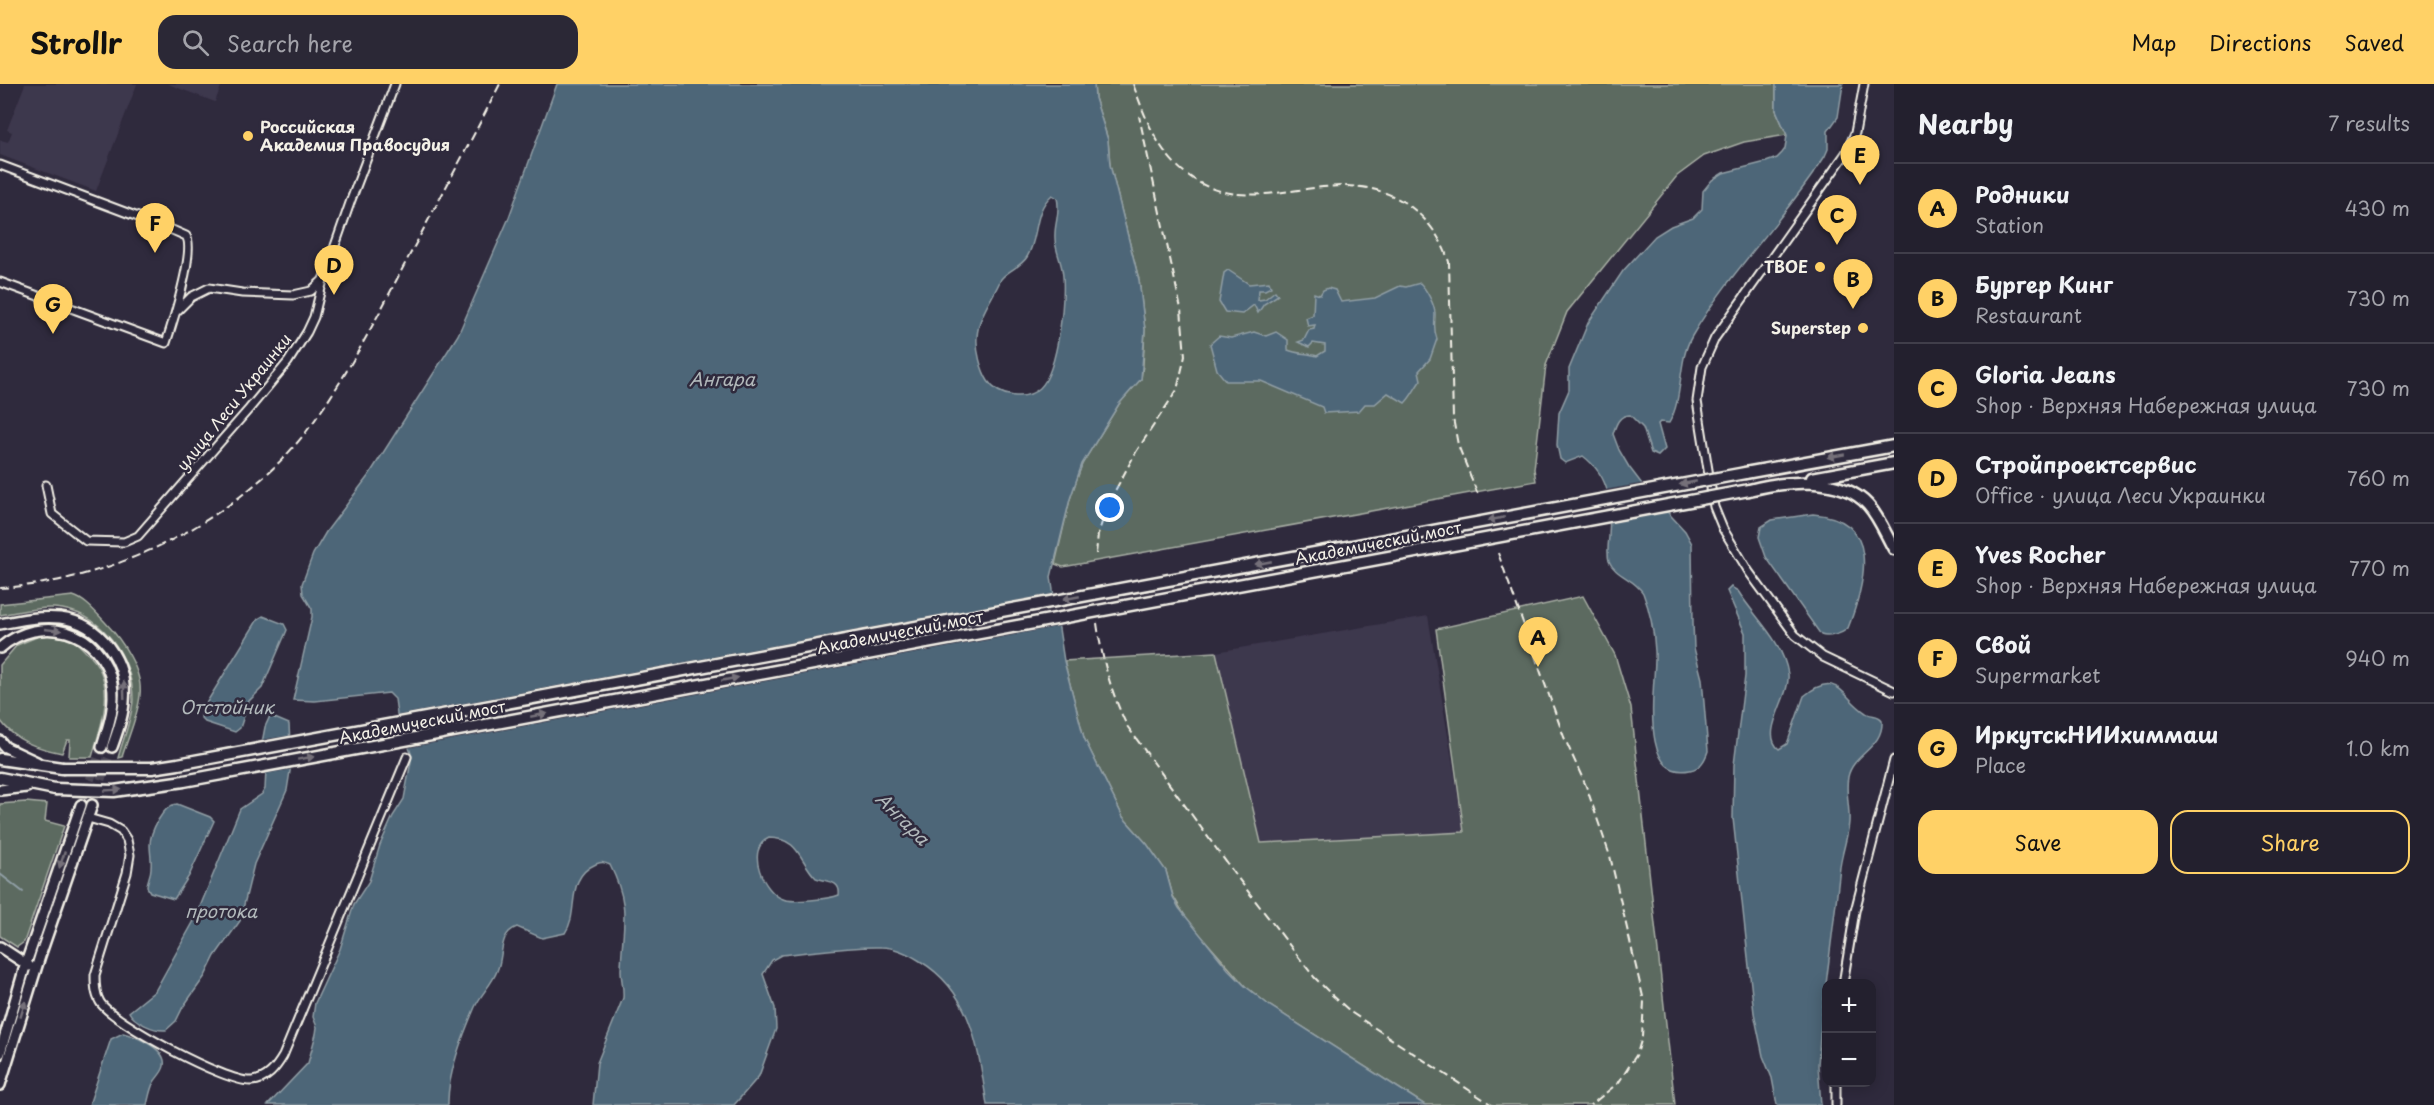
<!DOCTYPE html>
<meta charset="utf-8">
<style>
body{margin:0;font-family:"Playpen Sans",sans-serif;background:#2b2836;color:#f1f3f6}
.controls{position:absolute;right:18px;bottom:18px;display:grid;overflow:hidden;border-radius:12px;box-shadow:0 3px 15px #0003}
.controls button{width:54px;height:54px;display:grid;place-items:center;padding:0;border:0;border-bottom:2px solid #403e4a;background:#23202e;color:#f1f3f6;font:30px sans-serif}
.you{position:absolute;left:1110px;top:424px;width:21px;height:21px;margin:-15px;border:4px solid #fff;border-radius:50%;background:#1a73e8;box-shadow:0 0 0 9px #1a73e833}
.badge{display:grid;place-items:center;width:39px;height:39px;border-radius:50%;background:#ffd166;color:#111;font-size:20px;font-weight:700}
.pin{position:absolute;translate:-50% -50px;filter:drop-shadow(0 2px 3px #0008)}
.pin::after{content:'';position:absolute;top:32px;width:21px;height:18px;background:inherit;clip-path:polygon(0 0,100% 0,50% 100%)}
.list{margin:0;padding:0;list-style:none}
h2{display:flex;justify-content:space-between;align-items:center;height:78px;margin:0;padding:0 24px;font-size:26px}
h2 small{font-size:20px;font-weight:400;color:#a3a3aa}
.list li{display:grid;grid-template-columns:39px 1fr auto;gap:18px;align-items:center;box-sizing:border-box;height:90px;padding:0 24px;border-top:2px solid #403e4a}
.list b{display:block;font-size:22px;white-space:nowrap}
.list p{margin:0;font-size:20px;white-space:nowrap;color:#a3a3aa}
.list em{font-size:20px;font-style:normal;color:#a3a3aa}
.actions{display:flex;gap:12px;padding:18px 24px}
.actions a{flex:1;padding:14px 0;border:2px solid #ffd166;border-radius:18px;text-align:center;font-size:21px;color:#ffd166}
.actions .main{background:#ffd166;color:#111}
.icon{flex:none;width:33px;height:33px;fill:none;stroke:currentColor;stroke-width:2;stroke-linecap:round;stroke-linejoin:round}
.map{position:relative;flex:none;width:1894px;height:1021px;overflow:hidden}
header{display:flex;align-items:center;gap:36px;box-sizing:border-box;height:84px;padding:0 30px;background:#ffd166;color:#111}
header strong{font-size:28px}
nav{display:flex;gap:33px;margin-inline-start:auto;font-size:21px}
.search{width:420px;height:54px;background:#2b2836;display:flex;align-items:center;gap:15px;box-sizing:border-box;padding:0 21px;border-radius:18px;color:#a3a3aa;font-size:22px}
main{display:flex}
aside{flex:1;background:#23202e}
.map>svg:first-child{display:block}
.built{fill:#3e374d}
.green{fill:#5c6b61;stroke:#a8aea4;stroke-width:1.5}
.water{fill:#4e6678;stroke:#909ea5;stroke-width:1.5;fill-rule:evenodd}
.pier{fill:#2f2a3d}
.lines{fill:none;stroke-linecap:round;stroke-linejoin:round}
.stream{stroke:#909ea5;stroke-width:2}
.secondary-tunnel{stroke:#4d4857;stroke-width:9;stroke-dasharray:9 4.5;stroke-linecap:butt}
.street-casing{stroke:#f4f1e8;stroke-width:11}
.secondary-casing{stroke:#f4f1e8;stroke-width:14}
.primary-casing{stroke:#f4f1e8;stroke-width:15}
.street{stroke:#2f2a3d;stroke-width:7}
.secondary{stroke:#2f2a3d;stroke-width:9}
.primary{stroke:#2f2a3d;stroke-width:10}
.rail{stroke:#f4f1e8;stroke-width:2;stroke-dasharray:9 4.5;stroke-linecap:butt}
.primary-bridge-casing{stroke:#f4f1e8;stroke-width:15;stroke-linecap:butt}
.primary-bridge{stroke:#2f2a3d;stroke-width:10}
.oneway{fill:#747079}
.poi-dot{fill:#ffd166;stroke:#2f2a3d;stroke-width:2}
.labels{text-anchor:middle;stroke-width:5;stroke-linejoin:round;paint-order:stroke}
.poi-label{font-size:16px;font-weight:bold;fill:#f4f1e8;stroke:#2f2a3d;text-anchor:end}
.street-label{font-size:16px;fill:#f4f1e8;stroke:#2f2a3d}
.water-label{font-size:18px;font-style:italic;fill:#b2b9bb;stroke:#2f2a3d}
</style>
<header>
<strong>Strollr</strong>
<div class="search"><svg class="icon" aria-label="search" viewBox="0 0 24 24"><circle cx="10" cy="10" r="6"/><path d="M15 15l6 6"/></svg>Search here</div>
<nav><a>Map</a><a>Directions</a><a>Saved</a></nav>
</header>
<main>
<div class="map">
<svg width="1894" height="1021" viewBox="0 0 1894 1021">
<rect width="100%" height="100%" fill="#2f2a3d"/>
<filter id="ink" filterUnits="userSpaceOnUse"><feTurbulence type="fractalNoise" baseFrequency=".0167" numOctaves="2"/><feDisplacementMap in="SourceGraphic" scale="12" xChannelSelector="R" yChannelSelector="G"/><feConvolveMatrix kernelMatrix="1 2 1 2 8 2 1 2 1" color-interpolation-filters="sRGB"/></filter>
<g filter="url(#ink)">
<g class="built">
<polygon points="25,0 137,0 96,107 0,71 0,57 1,56 8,58 12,48 7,46"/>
<polygon points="168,0 222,0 215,18"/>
<polygon points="1428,532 1464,748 1261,759 1216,568"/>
</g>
<g class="green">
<polygon points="1094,0 1776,0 1776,26 1787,51 1744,58 1704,72 1677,92 1567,228 1546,281 1534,385 1536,397 1063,483 1055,480 1070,415 1082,380 1119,320 1141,295 1143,281 1145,246 1139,196 1110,81 1108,56 1095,14"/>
<path d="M73,512C86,516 95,528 105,538C121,555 143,586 140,611C138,632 128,653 122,673L118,674C123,655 132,635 133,616C133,572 101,527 54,524C36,523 18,528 0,531V520Z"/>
<polygon points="1583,512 1615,571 1631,624 1675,1021 1425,1021 1270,922 1245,902 1188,837 1173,812 1166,787 1147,760 1123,733 1084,654 1064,577 1216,568 1261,759 1464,748 1436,545"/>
<path d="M44,550C53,552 63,553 72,556C77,558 82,564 86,568C119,597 102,637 92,673H69L70,656H67L62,669C37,664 16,658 0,636V581L17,561Z"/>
<polygon points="26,718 47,720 45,737 64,742 24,858 17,863 0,852 0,720"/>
</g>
<g class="water">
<path d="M557,0H1094L1095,14L1108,56L1110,81L1139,196L1145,246L1141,295L1119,320L1082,380L1070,415L1051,493L1064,577L1084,654L1123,733L1147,760L1166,787L1173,813L1179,824L1228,885L1245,902L1270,922L1425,1021H987C978,965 973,909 920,877C909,870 894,863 881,863C848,862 814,868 781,871L772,876L763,890L775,924L776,945L759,992L734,1021H593L597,979L623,914C624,904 621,895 621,886C622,840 632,825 610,781C604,778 602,778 596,780C564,794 580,828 565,849L542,854L517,843C498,850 504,872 497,887C492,900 481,910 475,923C463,951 447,991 448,1021H268L308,979L316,950L317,943L313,933L315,919L340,865L354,820L369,797L380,761L393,732L404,715L412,672L397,630L395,615L389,609L315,617L293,616L312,533V525L303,510L302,500L313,470L326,448L369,391L458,251L508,136ZM1052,111L1057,114C1061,129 1054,139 1055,154C1055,165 1060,174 1062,185C1067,209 1058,287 1040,304C1026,317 999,314 988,297C981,286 976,266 977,253C978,232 993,214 1001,195C1008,186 1021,183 1027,173C1039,154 1033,127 1052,111ZM769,754C800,754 799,777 816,794C826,798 841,796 839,811C830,815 791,819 783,815C764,809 744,765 769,754Z"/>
<path d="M1776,0H1843L1838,33L1828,47V65L1825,72C1785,135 1730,187 1692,252C1677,278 1684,313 1669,339L1660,338L1658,340L1665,365L1658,372L1651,369L1643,344L1630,331C1619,331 1616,340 1613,350L1619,366L1629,383L1645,404L1685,447L1692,460L1693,539L1694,564L1702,595L1708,667C1705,676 1701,684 1690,686C1636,697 1657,594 1655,567C1654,547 1650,527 1643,509C1635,495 1615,492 1609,477C1607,470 1608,461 1609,453C1611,421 1612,394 1583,372L1565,379L1560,375L1557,361L1559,329L1569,306V285L1588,239L1623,187L1655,152L1671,142L1693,134L1702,125L1703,107L1712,96L1723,89L1766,78L1777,74L1782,69L1785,65L1787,51L1776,26Z"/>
<polygon points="1228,186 1249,200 1269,198 1271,203 1265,206 1259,206 1258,216 1265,215 1275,207 1278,211 1264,220 1258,229 1254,221 1242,230 1225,228 1219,218 1224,189"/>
<path d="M1420,199C1426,205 1435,221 1435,230C1435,240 1433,245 1437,255L1430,275L1419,287L1421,296C1415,304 1412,312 1405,319L1388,309L1375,320H1365L1359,327L1324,329L1322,323L1261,297H1226L1217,286L1210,260L1219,252L1231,254L1254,248L1266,252L1276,248L1288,256V266C1297,270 1307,269 1317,272L1325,267V261L1313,259L1309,263L1298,258L1304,256L1309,246L1314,245L1315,241L1308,242L1306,234L1313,231L1314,209L1320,211L1323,206L1328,204L1335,206L1341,218L1375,214L1400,202L1406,203Z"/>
<path d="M1813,430C1882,435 1866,498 1848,544C1842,550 1828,554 1821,551L1766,473L1759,453L1761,443L1772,436Z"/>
<path d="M1731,503L1738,507C1755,534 1783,557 1788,590C1791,612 1759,649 1779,665L1787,660L1804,612C1838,584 1842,614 1866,629C1872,633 1878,630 1882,636C1884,664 1853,669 1848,693C1845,708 1850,723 1849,738C1848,753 1842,768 1840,783C1834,840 1826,896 1820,952L1818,981L1821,1021H1777L1772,994L1763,972L1754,929L1733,734L1734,681L1745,592V549L1727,507Z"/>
<polygon points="263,532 284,540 287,546 262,604 249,617 240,644 235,648 205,638 201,634 202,626 258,535"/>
<path d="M270,632L289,640L291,681L287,706L254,780L240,837L215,872L205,892L183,923L176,937L166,946C154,947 134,938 129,928L155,907L195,835L240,725L262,710L265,705L266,686L261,664L265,643Z"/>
<path d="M177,720L210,733L214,737L189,792L174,815L150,808L147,803C147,796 151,791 151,784C152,777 150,769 150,761C150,748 163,721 177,720Z"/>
<path d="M123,949C135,952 168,965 164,982C163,988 157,993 154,998C150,1005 149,1013 147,1021H89L111,955Z"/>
</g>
<g class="pier">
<polygon points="1645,399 1671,428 1607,440 1605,406"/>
<polygon points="1057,509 1062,542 407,664 394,632"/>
<polygon points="293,651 294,685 264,690 258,664 260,656"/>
</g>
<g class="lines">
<polyline class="stream" points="0,790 23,808"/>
<g class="secondary-tunnel">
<polyline points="81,721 102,663"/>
<polyline points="92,721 112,663"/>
</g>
<defs>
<g id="street">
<polyline points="1864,0 1855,49 1846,69 1715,254 1702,283 1697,317 1714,423 1723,445 1749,488 1795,551 1823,573 1894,607"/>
<path d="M0,81L170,145L186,152C196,165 172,241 166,259L0,198"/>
<polyline points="177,227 191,213 209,204 242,209 293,211 311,207 323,196"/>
<polyline points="46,401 52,430 86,457 124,458 138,452 249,325 288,278 307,248 314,233 323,196 351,116 395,0"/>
<path d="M88,734L109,740L121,747L127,756L130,771L127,789L95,891C95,900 95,910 100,918C112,938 228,1000 252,997C267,996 276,984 283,972L407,673"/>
<polyline points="1843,900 1855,827 1894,676"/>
<polyline points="1836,998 1836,1021"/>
</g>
<g id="secondary">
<path d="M0,540C20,536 40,532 60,534C101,539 128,578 124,618C123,634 117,649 112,663"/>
<path d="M0,564C40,529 102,545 112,600C116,621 108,643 102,663"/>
<polyline points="0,657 5,663 37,678"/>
<polyline points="0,706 27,703"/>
<polyline points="0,863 29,882"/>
<polyline points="0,969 26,879 81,721"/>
<polyline points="0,1001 40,872 92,721"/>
</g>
<g id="primary">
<polyline points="1745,389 1894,362"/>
<polyline points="1812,394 1894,379"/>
<path d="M1749,406C1784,397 1841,391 1868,421C1879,433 1886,451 1894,465"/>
<polyline points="0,675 62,684"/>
<polyline points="0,694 55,705"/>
</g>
</defs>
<use href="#street" class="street-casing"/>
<use href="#secondary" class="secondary-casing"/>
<use href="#primary" class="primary-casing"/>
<use href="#street" class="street"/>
<use href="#secondary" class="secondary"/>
<use href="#primary" class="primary"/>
<g class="rail">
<path d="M1133,0C1146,36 1159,72 1192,94C1258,140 1340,70 1411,123C1430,138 1442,156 1449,178L1453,334L1458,361L1479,413"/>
<polyline points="1498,469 1564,653 1586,702 1610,772 1644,917 1642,953 1637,970 1619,998 1591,1021"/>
<polyline points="1096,470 1098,450 1109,418 1136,368 1177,306 1185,272 1181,225 1139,32"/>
<path d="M0,504C113,498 236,437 306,348C346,295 376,235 407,176C438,118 470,59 500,0"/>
<path d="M1097,539C1102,576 1111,608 1127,642L1237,793L1314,893L1332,911L1352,929L1492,1021"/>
</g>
<defs>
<g id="primary-bridge">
<polyline points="62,684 152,684 178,680 1745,389"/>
<polyline points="55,705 114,707 184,697 1749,406"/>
</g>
</defs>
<use href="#primary-bridge" class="primary-bridge-casing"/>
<use href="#primary-bridge" class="primary-bridge"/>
</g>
<defs><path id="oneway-solid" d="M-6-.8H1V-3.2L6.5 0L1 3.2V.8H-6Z" transform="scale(1.5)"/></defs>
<g class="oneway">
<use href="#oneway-solid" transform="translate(1836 372) rotate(170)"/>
<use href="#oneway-solid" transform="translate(1688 399) rotate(169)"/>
<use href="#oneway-solid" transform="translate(1496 435) rotate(169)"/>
<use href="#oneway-solid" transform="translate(1263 479) rotate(169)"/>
<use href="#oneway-solid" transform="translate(1071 514) rotate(169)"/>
<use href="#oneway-solid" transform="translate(53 546) rotate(6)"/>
<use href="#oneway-solid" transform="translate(730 595) rotate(-11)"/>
<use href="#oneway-solid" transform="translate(124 606) rotate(-92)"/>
<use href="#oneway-solid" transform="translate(539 631) rotate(-11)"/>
<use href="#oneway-solid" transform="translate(306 674) rotate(-10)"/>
<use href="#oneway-solid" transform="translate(113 706) rotate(-3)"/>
<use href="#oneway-solid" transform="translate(62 776) rotate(109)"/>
<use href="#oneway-solid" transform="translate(23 925) rotate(-73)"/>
</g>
</g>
<g class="poi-dot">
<circle cx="248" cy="52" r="6"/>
<circle cx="1820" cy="183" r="6"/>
<circle cx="1863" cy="244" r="6"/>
</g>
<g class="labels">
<g class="poi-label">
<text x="260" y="49" text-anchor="start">Российская<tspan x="260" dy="18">Академия Правосудия</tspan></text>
<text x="1808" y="189">ТВОЕ</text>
<text x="1851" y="250">Superstep</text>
</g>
<g class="street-label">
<text transform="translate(234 318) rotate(-51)" y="6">улица Леси Украинки</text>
<text transform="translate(1378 459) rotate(-11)" y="6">Академический мост</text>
<text transform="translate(900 548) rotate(-11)" y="6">Академический мост</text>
<text transform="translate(422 638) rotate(-11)" y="6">Академический мост</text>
</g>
<g class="water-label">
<text x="722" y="302">Ангара</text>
<text x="227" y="630">Отстойник</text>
<text transform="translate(902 735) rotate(45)" y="6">Ангара</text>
<text x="221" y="834">протока</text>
</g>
</g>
</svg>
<div class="controls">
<button>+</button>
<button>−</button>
</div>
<div class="you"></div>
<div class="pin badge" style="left:1538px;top:583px">A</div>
<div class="pin badge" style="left:1853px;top:225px">B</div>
<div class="pin badge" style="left:1837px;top:161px">C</div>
<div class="pin badge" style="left:334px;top:211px">D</div>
<div class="pin badge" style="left:1860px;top:101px">E</div>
<div class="pin badge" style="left:155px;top:169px">F</div>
<div class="pin badge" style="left:53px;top:250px">G</div>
</div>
<aside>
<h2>Nearby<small>7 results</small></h2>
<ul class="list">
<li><span class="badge">A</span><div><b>Родники</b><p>Station</p></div><em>430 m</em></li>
<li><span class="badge">B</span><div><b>Бургер Кинг</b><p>Restaurant</p></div><em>730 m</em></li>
<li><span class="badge">C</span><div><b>Gloria Jeans</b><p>Shop · Верхняя Набережная улица</p></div><em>730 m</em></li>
<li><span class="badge">D</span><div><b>Стройпроектсервис</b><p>Office · улица Леси Украинки</p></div><em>760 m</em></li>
<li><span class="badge">E</span><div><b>Yves Rocher</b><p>Shop · Верхняя Набережная улица</p></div><em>770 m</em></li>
<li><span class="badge">F</span><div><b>Свой</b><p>Supermarket</p></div><em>940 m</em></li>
<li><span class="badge">G</span><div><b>ИркутскНИИхиммаш</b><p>Place</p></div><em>1.0 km</em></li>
</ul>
<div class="actions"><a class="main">Save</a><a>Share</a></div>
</aside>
</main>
